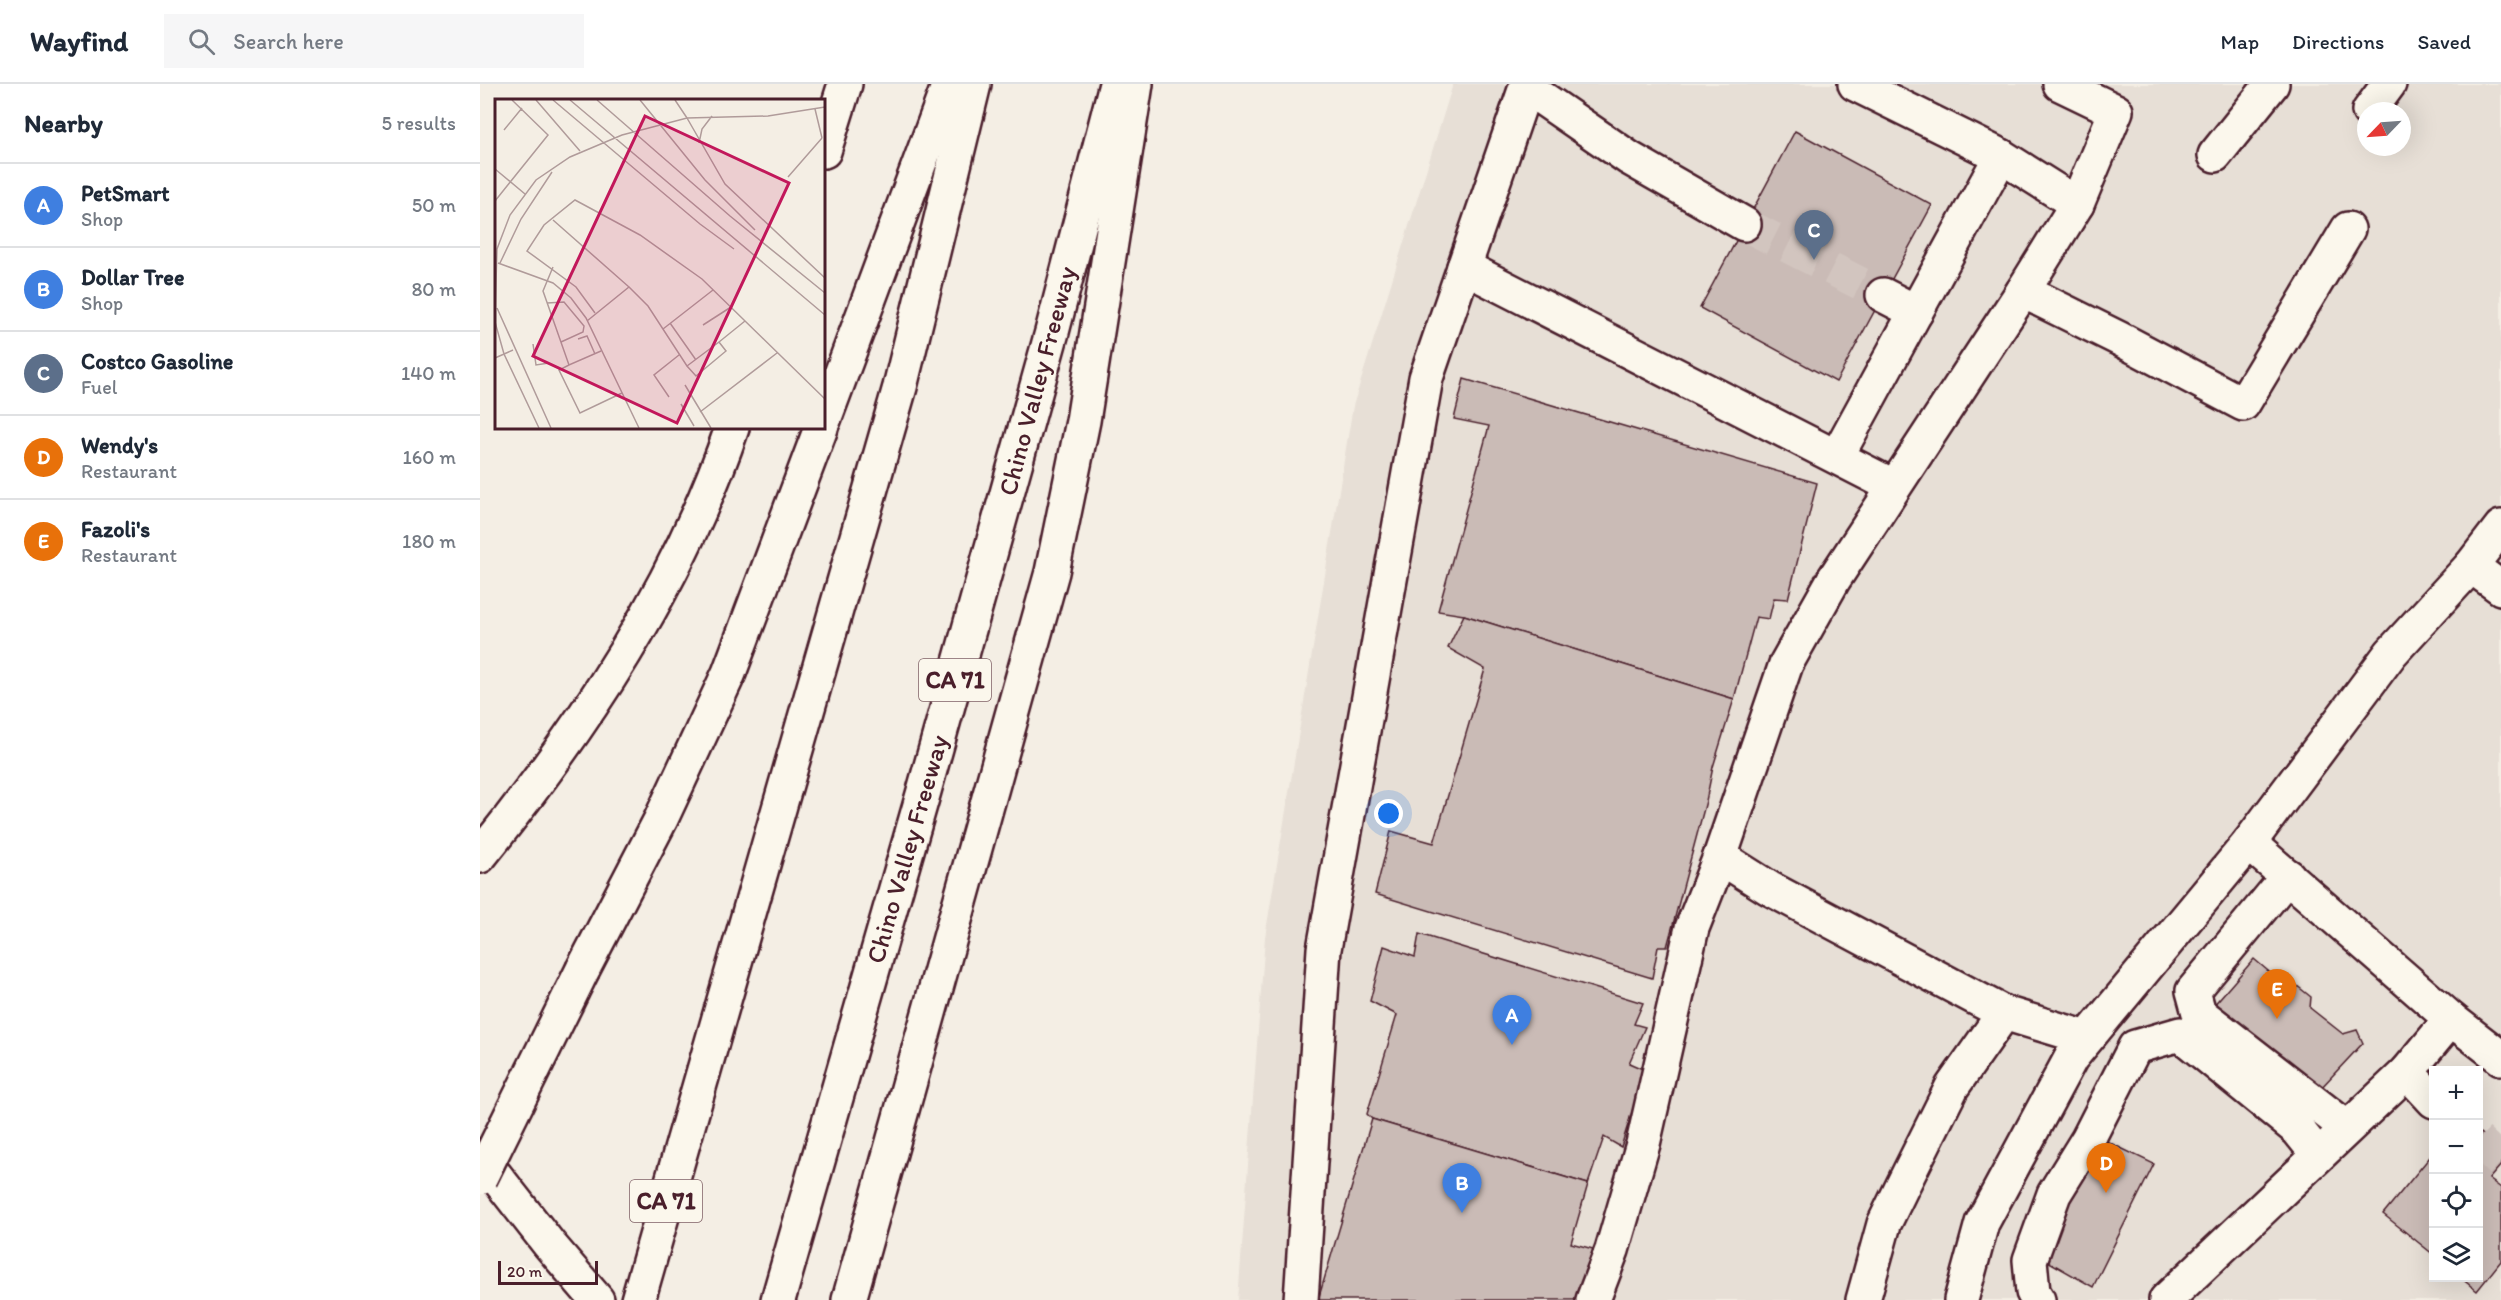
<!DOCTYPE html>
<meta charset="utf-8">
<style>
body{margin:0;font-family:Itim,sans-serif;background:#f6f6f7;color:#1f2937}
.controls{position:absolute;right:18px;bottom:18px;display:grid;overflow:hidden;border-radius:0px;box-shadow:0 6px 24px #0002}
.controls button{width:54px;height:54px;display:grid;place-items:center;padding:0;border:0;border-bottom:2px solid #e0e1e3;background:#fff;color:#1f2937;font:30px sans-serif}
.compass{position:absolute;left:1877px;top:18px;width:54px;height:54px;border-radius:50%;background:#fff;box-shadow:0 6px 24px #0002;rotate:245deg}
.scale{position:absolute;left:18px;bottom:15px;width:100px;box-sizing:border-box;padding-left:6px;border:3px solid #4a1f2b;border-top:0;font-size:16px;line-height:21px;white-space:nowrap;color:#4a1f2b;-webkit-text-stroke:4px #fbf7ec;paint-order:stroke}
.you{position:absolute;left:909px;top:730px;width:21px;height:21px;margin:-15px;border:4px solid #fff;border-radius:50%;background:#1a73e8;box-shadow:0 0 0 9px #1a73e833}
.badge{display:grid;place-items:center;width:39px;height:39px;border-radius:50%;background:#ea580c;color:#fff;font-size:20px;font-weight:700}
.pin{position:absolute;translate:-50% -50px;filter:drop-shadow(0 2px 3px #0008)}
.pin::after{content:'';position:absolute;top:32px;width:21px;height:18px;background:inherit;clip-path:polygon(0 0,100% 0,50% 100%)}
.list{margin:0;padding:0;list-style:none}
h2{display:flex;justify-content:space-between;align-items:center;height:78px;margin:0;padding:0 24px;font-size:26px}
h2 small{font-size:20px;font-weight:400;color:#747a83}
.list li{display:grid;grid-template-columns:39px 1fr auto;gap:18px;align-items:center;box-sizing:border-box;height:84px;padding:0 24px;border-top:2px solid #e0e1e3}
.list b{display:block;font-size:22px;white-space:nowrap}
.list p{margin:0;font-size:20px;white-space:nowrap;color:#747a83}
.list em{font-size:20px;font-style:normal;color:#747a83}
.icon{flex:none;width:33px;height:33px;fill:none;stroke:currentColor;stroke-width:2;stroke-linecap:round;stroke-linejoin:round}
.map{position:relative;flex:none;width:2021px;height:1216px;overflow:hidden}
header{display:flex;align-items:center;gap:36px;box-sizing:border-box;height:84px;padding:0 30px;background:#fff;border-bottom:2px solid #e0e1e3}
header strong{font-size:28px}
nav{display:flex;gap:33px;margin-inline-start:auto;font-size:21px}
.search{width:420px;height:54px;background:#f6f6f7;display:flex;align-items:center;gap:15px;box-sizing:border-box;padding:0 21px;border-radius:0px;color:#747a83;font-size:22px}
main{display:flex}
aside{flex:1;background:#fff}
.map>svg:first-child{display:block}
.built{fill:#e7dfd6;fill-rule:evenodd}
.building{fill:#cabbb6;stroke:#4a1f2b;stroke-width:1.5}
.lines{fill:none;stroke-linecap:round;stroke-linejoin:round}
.minor-tunnel{stroke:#d2c5bf;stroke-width:33;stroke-dasharray:33 16;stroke-linecap:butt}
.minor-casing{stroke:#4a1f2b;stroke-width:38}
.major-casing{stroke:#4a1f2b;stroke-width:38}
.highway-casing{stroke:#4a1f2b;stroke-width:38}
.minor{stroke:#fbf7ec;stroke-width:33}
.major{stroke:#fbf7ec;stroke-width:33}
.highway{stroke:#fbf7ec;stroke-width:33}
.highway-bridge-casing{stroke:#4a1f2b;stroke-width:38;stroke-linecap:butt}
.highway-bridge{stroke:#fbf7ec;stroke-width:33}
.labels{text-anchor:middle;stroke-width:4.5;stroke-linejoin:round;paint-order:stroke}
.shield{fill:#fbf7ec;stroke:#7f6065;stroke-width:1.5}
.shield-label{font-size:24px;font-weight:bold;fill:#4a1f2b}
.street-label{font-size:26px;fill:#4a1f2b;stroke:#fbf7ec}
.inset-road{fill:none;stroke:#b09b9a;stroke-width:1.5}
.view{fill:#c2185b;fill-opacity:0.15;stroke:#c2185b;stroke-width:3}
.inset-edge{fill:none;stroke:#4a1f2b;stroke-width:3}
</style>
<header>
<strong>Wayfind</strong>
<div class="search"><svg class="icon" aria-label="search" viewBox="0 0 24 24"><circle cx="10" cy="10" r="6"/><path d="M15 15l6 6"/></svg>Search here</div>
<nav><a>Map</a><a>Directions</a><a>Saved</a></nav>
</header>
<main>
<aside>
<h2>Nearby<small>5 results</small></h2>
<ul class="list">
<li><span class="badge" style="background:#3f7fe0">A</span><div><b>PetSmart</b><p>Shop</p></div><em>50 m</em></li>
<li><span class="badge" style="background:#3f7fe0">B</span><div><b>Dollar Tree</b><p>Shop</p></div><em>80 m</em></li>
<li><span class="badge" style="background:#5c6f8a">C</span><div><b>Costco Gasoline</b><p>Fuel</p></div><em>140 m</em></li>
<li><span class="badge" style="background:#e8710a">D</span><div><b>Wendy's</b><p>Restaurant</p></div><em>160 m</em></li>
<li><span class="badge" style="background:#e8710a">E</span><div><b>Fazoli's</b><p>Restaurant</p></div><em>180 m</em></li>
</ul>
</aside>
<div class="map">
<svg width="2021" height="1216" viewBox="0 0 2021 1216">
<rect width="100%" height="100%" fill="#f4eee4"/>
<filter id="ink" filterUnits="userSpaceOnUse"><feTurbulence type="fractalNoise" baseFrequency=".0167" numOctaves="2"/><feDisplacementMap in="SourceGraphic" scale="12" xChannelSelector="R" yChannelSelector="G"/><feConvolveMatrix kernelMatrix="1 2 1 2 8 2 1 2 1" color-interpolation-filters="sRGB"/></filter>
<g filter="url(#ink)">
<path class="built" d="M973,0H2021V1216H758L785,853L873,322ZM1886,27H1922V63H1886ZM1954,986H1998V1194H1954Z"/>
<g class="building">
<polygon points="1315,47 1452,121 1356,298 1220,224"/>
<polygon points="984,295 1337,399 1308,515 1294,514 1289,535 1276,533 1254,615 984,531 958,527 1009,342 974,335"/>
<polygon points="984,531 1254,615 1233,683 1226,717 1187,863 1178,863 1172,894 895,810 911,747 954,759 1005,585 968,564"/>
<polygon points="939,850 1163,919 1154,940 1165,943 1149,979 1165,986 1141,1063 1124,1053 1108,1100 892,1035 887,1030 917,931 890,917 904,862 935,873"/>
<polygon points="1774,875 1807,903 1816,901 1831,913 1830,924 1863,950 1877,946 1883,959 1840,1005 1733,922"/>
<polygon points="892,1035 1108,1100 1091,1159 1113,1165 1097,1216 838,1216"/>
<polygon points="2001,1049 2021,1066 2021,1081 2009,1095 2021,1104 2021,1177 1997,1207 1981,1194 1998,1194 1998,1053"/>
<polygon points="1622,1055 1674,1080 1613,1203 1564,1175 1578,1148 1573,1146"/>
<polygon points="1954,1068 1954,1171 1903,1130"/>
</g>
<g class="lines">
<g class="minor-tunnel">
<polyline points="1264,140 1403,211"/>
<polyline points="1998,1056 2021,1078"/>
</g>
<defs>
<g id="minor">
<polyline points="1375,0 1521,72 1597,120 1636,27 1580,0"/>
<polyline points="1046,3 1149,74 1264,140"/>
<polyline points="1889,27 1909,0"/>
<polyline points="1735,71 1792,0"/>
<polyline points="1597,120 1543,207 1354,495 1306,580 1240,773 1289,804 1524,929 1607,954"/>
<polyline points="984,183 1413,402"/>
<polyline points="1543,207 1640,255 1763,320 1868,145"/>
<polyline points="1403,211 1436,228"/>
<polyline points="1357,372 1521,72"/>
<polyline points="1991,482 2021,504"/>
<polyline points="1808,792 1713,907 1719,929 1867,1044"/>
<polyline points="1971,935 2021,974"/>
<polyline points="1927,988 1954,1017"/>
<polyline points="821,1216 844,865 946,294 1047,0"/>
<polyline points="1113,1216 1132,1166 1163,1060 1212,844 1240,773"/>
<polyline points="1383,1216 1404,1140 1423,1101 1472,1003 1524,929"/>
<polyline points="1481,1216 1502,1139 1591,974 1769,759 1911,569 1991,482 2021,443"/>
<polyline points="1558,1216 1553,1208 1550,1176 1574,1110 1608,1055 1655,963 1700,950 1818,1046 1838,1071"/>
<polyline points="1686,1216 1927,988 1971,935 1769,759"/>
</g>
<polyline id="major" points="0,1072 69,1160 117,1216"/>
<g id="highway">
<polyline points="344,67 365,0"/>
<polyline points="344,336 469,0"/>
<path d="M0,772C104,643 198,502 252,344"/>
<polyline points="103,885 181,735 249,589 341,344"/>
<polyline points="158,1216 420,303 494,0"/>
<polyline points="298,1216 444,707 572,248 636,0"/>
<polyline points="369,1216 572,488 603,337 656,0"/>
</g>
</defs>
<use href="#minor" class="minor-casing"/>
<use href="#major" class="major-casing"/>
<use href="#highway" class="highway-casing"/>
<use href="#minor" class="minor"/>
<use href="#major" class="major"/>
<use href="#highway" class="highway"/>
<defs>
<polyline id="highway-bridge" points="0,1094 103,885"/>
</defs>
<use href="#highway-bridge" class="highway-bridge-casing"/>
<use href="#highway-bridge" class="highway-bridge"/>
</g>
</g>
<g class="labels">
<g class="shield">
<rect x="439" y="575" width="72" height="42" rx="4.5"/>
<rect x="150" y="1096" width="72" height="42" rx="4.5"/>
</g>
<g class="shield-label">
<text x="475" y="604">CA 71</text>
<text x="186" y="1125">CA 71</text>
</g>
<g class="street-label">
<text transform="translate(557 297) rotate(-75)" y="9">Chino Valley Freeway</text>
<text transform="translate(427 765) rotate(-74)" y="9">Chino Valley Freeway</text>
</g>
</g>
<g transform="translate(15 15)">
<rect width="330" height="330" fill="#f4eee4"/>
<path class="inset-road" d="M41,1L85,52M58,1L205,125L239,150M75,1L330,216M102,1L235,117L330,194M145,1L210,81L260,131M180,1L192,19M320,10L327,39M192,19L230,85L330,179M9,31L27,9M204,44L207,30L217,17M0,70L30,95M293,78L327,39M0,102L53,36L17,1M58,121L134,188M3,164L58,184L76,199L91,219L144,329M5,164L26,120L57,73M58,168L48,192L74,266L106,252M52,204L69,203L89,227L88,233L66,243M2,209L56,329M100,214L81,188L32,152L49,126L80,101L145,136L207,180L330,300M0,216L2,150L15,116L41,81L75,58L127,36L192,19L273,17L330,8M92,222L134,188L153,207L192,267M0,223L9,255L44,329M175,224L201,261M208,226L236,208M168,230L218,191M83,240L92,237L100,255M224,243L192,267L201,277L231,252L224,243L250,222M38,245L41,266L54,264M0,259L18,251M74,266L64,271L85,314L127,294M190,286L216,329M174,298L159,276L184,256M186,305L199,327M205,313L282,254"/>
<path class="view" d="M150,17L294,84L182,324L38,257Z"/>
<rect width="330" height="330" class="inset-edge"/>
</g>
</svg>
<div class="controls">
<button>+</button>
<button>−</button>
<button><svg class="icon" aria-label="locate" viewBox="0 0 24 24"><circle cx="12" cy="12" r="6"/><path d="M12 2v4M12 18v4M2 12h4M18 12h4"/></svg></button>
<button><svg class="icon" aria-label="layers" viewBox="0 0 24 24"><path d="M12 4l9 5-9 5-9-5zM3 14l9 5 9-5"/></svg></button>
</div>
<svg class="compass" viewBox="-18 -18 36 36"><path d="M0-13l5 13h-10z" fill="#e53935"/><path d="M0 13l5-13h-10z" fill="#747a83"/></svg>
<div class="scale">20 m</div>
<div class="you"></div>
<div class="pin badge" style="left:1032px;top:961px;background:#3f7fe0">A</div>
<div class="pin badge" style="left:982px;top:1129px;background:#3f7fe0">B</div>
<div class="pin badge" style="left:1334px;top:176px;background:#5c6f8a">C</div>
<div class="pin badge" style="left:1626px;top:1109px;background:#e8710a">D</div>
<div class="pin badge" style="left:1797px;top:935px;background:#e8710a">E</div>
</div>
</main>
